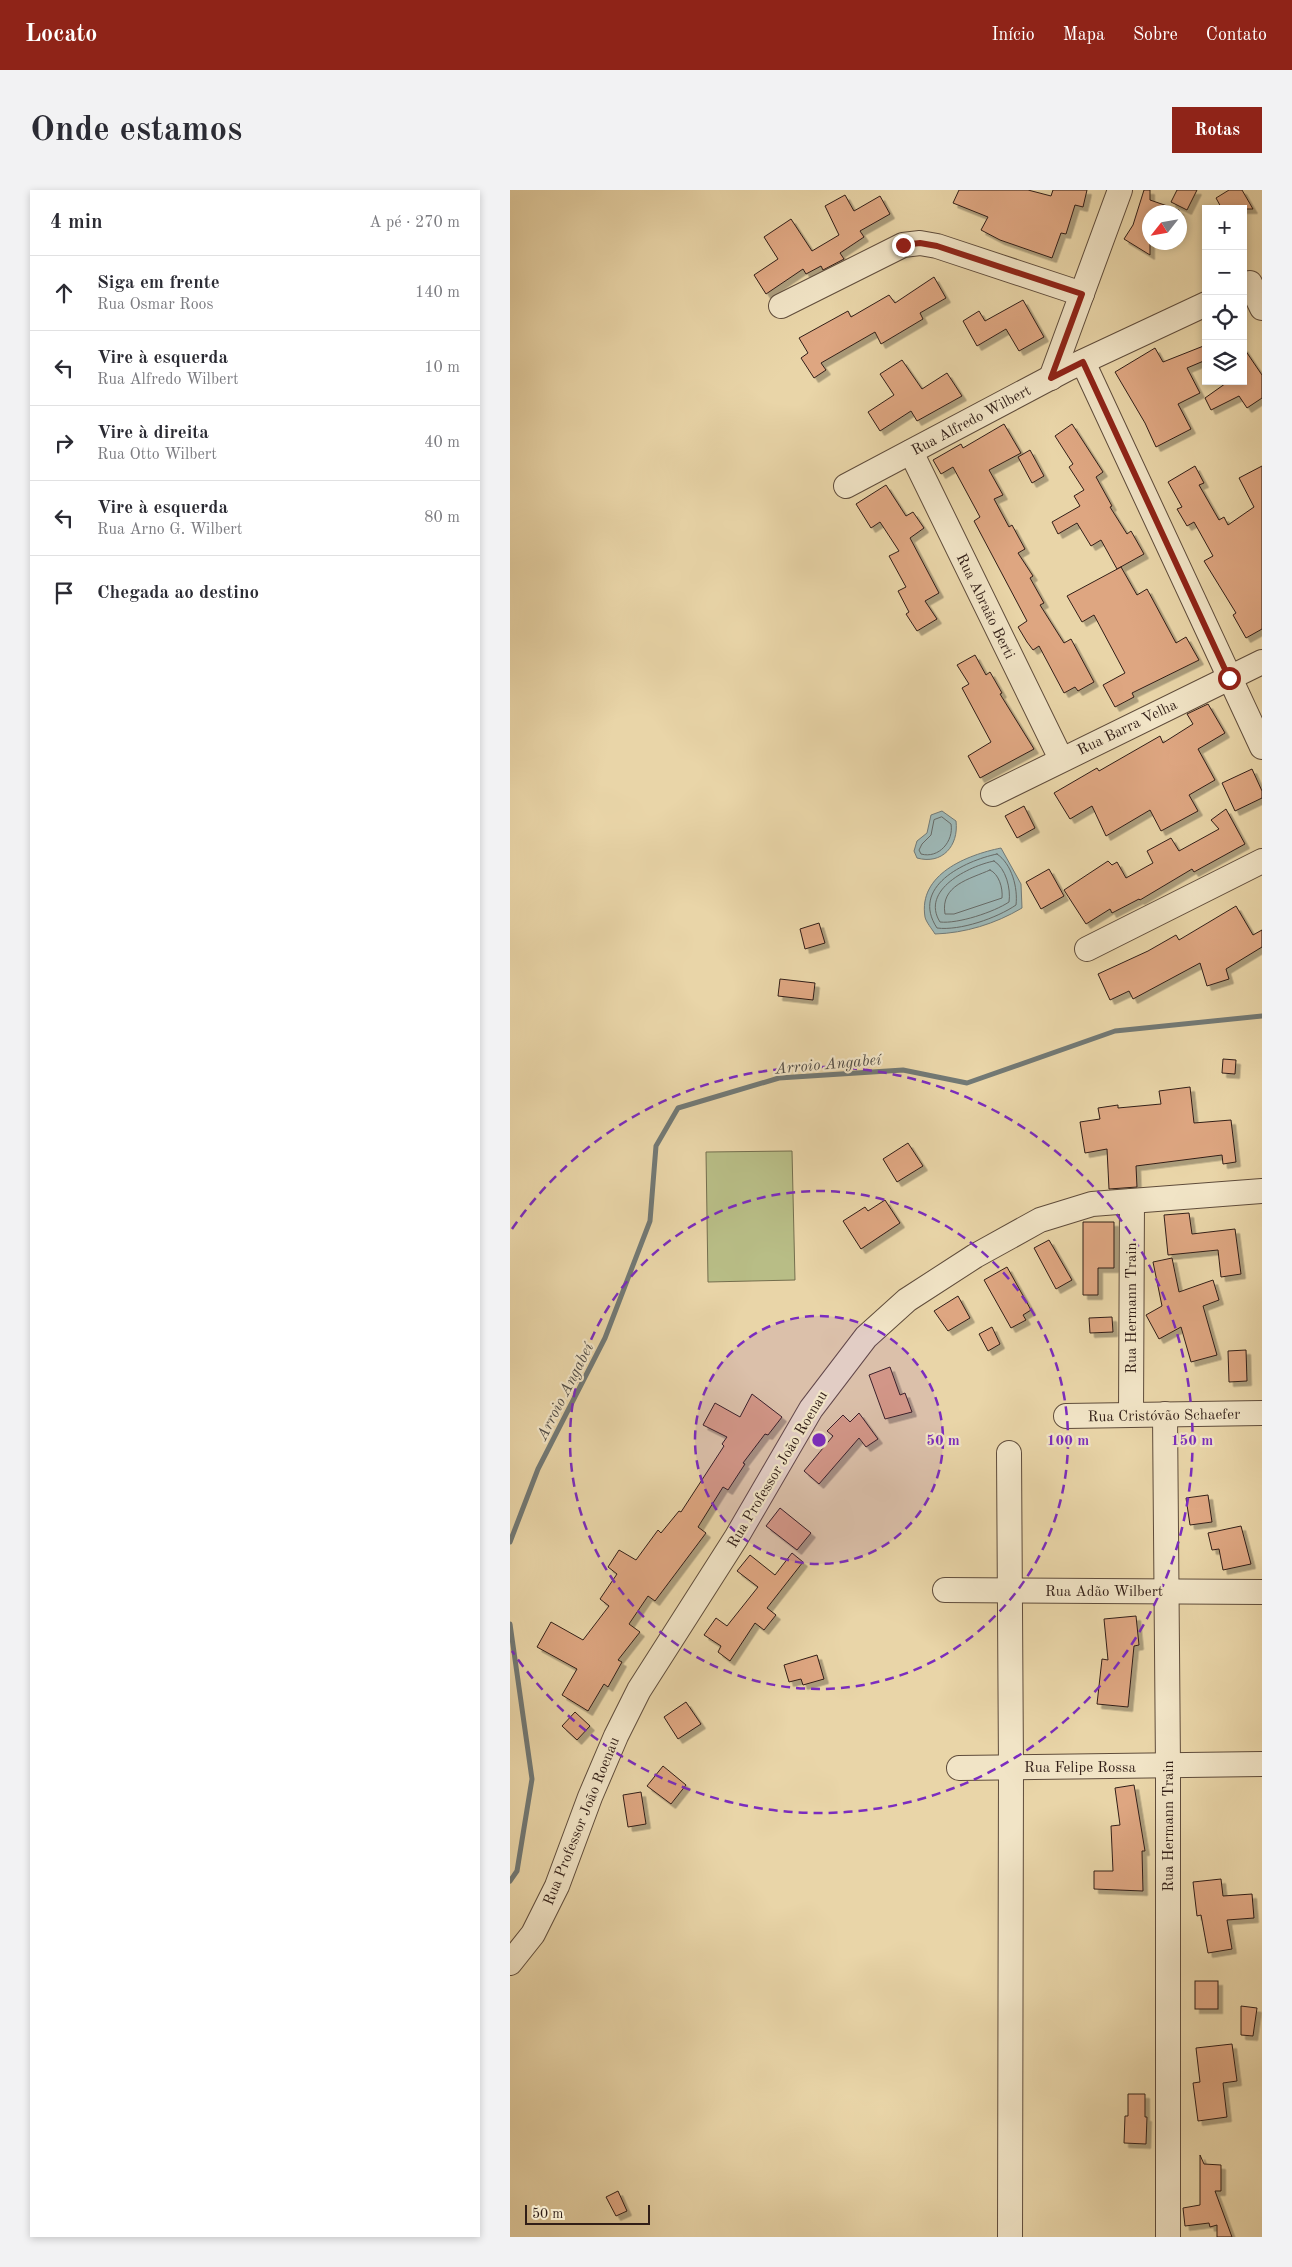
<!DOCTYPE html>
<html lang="pt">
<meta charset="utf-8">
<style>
body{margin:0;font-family:"Old Standard TT",serif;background:#f2f2f3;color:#2b2b33}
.controls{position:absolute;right:15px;top:15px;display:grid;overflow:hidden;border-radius:0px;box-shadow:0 2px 8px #0003}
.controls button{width:45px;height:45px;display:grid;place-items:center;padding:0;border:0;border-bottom:1px solid #e1e1e2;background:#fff;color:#2b2b33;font:25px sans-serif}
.compass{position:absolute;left:632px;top:15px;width:45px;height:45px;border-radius:50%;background:#fff;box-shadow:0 2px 8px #0003;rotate:239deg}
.scale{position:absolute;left:15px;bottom:12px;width:125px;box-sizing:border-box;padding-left:5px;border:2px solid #311e17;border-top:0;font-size:14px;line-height:18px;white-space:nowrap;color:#311e17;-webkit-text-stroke:4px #f1e4c6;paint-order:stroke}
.stop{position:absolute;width:15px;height:15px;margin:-11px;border:4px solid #8f2418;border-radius:50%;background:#fff}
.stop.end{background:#8f2418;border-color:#fff;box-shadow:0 1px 5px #0008}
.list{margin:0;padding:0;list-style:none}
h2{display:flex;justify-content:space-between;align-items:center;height:65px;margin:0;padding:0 20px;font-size:21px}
h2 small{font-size:16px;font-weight:400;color:#7c7c81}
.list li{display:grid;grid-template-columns:32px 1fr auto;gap:15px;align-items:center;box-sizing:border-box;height:75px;padding:0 20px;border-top:1px solid #e1e1e2}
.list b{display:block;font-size:19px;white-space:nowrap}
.list p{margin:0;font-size:16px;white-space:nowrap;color:#7c7c81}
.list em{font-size:16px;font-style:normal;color:#7c7c81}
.icon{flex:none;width:28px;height:28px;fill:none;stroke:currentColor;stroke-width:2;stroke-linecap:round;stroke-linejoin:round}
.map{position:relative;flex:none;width:752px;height:2047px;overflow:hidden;border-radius:0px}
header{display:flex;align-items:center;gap:30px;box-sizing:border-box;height:70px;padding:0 25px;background:#8f2418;color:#fff}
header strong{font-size:24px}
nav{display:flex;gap:28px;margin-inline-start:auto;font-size:18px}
.intro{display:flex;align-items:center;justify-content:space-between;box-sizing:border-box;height:120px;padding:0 30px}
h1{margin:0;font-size:35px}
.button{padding:12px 22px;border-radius:0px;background:#8f2418;color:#fff;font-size:18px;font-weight:700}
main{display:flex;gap:30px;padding:0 30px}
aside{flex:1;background:#fff;border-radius:0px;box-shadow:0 2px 8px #0003}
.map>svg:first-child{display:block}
.green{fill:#b8bd86;stroke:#746e4e}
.water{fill:#9db6b4;stroke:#727975}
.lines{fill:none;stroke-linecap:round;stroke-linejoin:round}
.shore{stroke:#676a66;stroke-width:1}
.stream{stroke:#727975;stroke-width:5}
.building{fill:#dea681;stroke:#311e17;filter:url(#shadow)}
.minor-casing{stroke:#5f4c3b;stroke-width:26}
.minor{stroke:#f1e4c6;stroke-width:24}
.route{stroke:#8f2418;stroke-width:6}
.ring{fill:none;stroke:#7b2cbf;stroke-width:2.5;stroke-dasharray:9 6}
.labels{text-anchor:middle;stroke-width:4.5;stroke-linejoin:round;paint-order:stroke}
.street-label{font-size:15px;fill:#311e17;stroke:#f1e4c6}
.water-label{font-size:16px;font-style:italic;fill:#514c46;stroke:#f1e4c6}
.centre{fill:#7b2cbf;stroke:#f1e4c6;stroke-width:2.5}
.ring-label{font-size:15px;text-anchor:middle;font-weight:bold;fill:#7b2cbf;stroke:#f1e4c6;stroke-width:4.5;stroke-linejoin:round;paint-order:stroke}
</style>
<header>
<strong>Locato</strong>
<nav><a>Início</a><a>Mapa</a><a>Sobre</a><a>Contato</a></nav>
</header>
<div class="intro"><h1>Onde estamos</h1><a class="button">Rotas</a></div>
<main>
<aside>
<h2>4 min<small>A pé · 270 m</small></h2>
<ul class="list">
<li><svg class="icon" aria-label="ahead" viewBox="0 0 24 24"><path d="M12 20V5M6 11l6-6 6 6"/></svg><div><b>Siga em frente</b><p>Rua Osmar Roos</p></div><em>140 m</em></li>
<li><svg class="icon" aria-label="left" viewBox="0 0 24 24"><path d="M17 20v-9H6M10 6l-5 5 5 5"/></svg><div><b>Vire à esquerda</b><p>Rua Alfredo Wilbert</p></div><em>10 m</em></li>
<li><svg class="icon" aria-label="right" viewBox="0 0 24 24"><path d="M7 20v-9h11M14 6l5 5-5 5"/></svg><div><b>Vire à direita</b><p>Rua Otto Wilbert</p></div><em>40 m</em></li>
<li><svg class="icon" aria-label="left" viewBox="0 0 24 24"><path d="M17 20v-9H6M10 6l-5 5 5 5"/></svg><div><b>Vire à esquerda</b><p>Rua Arno G. Wilbert</p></div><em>80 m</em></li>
<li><svg class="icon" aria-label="arrive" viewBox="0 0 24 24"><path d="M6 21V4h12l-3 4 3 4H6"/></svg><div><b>Chegada ao destino</b></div></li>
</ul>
</aside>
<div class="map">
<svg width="752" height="2047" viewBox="0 0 752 2047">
<defs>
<filter id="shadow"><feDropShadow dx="4.5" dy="4.5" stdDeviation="0" flood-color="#0004"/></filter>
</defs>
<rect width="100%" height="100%" fill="#e9d5a8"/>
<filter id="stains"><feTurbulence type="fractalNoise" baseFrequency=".004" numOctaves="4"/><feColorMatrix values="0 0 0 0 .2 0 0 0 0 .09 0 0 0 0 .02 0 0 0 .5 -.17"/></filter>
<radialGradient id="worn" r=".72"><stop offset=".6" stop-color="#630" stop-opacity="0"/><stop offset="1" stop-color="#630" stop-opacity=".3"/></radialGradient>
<polygon class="green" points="282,961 285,1090 198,1092 196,962"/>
<g class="water">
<path d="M432,621L446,631C449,656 432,675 407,668L404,661L407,651L417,643L421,625Z"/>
<path d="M491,658L511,694L512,718C485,734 455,743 425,744C422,739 416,732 415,727C408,684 457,665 491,658Z"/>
</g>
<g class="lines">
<g class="shore">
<path d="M432,627L441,634C444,651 429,669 411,664L409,660L412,654L421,645L424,630Z"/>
<path d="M487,664C502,674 508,698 506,715C487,728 450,741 427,738C400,697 454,671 487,664Z"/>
<path d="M484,671C496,678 501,699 499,712C484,722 448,734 430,732C410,700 459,676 484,671Z"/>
<path d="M480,680C489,684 493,698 492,708L444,724H435C430,695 460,689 480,680Z"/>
</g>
<g class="stream">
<polyline points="0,1352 28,1279 95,1148 140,1031 146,956 168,918 269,888 393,880 457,893 605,841 752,826"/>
<polyline points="0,1434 22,1589 7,1681 0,1691"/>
</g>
</g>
<g class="building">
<polygon points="449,0 518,0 541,6 543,0 577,0 573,17 565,15 556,44 551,43 542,68 490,50 471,40 478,27 443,13"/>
<polygon points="634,0 640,0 640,10 669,20 669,22 640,22 640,65 614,49 623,35"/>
<polygon points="667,0 687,0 677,20 661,12"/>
<polygon points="719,0 732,0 743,19 712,19 706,8"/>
<polygon points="335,5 344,21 370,6 380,24 350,41 354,47 330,63 334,69 313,80 311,76 296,84 293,79 256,104 244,85 268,69 254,47 281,29 302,61 329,45 315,16"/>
<polygon points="424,87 436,108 410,123 413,129 371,154 365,142 311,173 316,180 304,188 291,168 298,163 289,148 338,121 341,127 379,105 385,113"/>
<polygon points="513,110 534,147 509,161 496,139 467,156 453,131 469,121 475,131"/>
<polygon points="696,155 696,170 677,178 690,203 668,214 681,239 646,257 635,233 605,182 645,158 653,172"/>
<polygon points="733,157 752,185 752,208 737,218 729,206 701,220 695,208 719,191 733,191"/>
<polygon points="392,170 412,199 437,183 452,206 407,231 401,221 370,241 358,222 384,205 370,184"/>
<polygon points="494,234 511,263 479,280 493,305 484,309 499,337 502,335 515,359 508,363 523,386 520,388 534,413 530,415 554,453 561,449 584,492 568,501 565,497 554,503 529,456 523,460 517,452 508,437 517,431 464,331 470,327 443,277 431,284 423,270 451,254 453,258"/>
<polygon points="562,234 593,282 586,287 602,316 600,317 617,344 621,341 634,364 607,379 591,350 581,356 567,333 548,344 542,332 570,316 564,306 574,300 559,277 563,274 545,246"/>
<polygon points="520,260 534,286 522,293 508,267"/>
<polygon points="685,276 694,293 689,295 709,330 714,327 718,335 744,317 729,288 752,276 752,439 736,448 723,425 726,423 694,371 703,366 684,332 677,336 667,319 672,317 658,292"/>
<polygon points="376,295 396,326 403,322 414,338 400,348 429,403 415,411 427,429 407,441 396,424 399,422 388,401 396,397 379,366 389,361 370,332 361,338 346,314"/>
<polygon points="611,377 627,405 637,399 666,453 676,447 689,470 622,503 624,507 605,517 593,495 615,483 584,425 572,432 557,406"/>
<polygon points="465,465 476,485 480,482 492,503 490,504 524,559 470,588 458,566 481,552 452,498 459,494 447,475"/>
<polygon points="698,514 715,543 688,559 705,590 679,605 688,621 651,641 640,620 596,646 582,616 560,629 544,603 587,578 589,581 650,546 653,553 683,534 677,524"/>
<polygon points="742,579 752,601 752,608 725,621 712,593"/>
<polygon points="514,616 525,638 507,648 495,626"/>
<polygon points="716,619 735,654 684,682 682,679 630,710 629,709 602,723 600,719 576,734 554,700 598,671 602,675 607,672 616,688 643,673 637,661 661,648 669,661 709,639 701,630"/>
<polygon points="539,679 554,706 531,719 516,692"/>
<polygon points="726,716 743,745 752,740 752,757 716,779 719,789 697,796 690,773 623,809 619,801 600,810 588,784 638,761 666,745 669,750"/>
<polygon points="309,733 315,753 295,759 290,739"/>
<polygon points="270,789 305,793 303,810 268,806"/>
<polygon points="713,869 726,870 725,884 712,883"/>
<polygon points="680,897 684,933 721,930 726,972 713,974 712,965 626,976 627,997 599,999 597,959 575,963 570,932 590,929 588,918 608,915 608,918 651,914 649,901"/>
<polygon points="398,953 413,976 387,992 373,969"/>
<polygon points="375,1010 390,1033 351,1059 333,1031 355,1017 358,1021"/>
<polygon points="679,1023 682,1044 725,1039 731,1084 711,1087 708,1060 658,1065 654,1025"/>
<polygon points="573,1032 604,1032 604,1078 588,1078 588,1105 573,1105"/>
<polygon points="539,1050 562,1090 546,1099 524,1058"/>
<polygon points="662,1068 669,1102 703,1090 709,1110 693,1116 707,1165 681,1172 671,1137 649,1149 636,1125 652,1116 643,1072"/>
<polygon points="497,1077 521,1120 513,1125 516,1130 501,1138 474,1090"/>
<polygon points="448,1106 460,1128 438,1141 424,1121"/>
<polygon points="602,1127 603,1142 580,1143 579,1128"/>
<polygon points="482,1137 490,1154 478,1161 469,1144"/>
<polygon points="736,1160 737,1191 719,1192 718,1161"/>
<polygon points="380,1177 390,1205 395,1203 402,1222 375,1229 359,1185"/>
<polygon points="242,1204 272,1227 258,1245 255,1244 233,1273 235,1274 218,1300 213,1297 188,1337 196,1343 145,1411 138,1406 119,1434 130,1442 108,1470 112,1472 98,1497 94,1494 78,1521 52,1505 67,1479 27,1457 41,1432 73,1450 99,1416 90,1409 107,1384 98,1377 109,1360 126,1370 148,1340 151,1343 169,1321 171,1322 214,1256 212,1254 217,1247 193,1235 205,1213 230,1227"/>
<polygon points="349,1223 368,1249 356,1257 349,1248 309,1294 294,1281 323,1246 317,1241 333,1225 340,1232"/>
<polygon points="698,1305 702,1332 680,1335 676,1308"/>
<polygon points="270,1318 301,1343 287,1360 256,1336"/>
<polygon points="731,1336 741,1374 713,1380 709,1359 702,1360 698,1343"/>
<polygon points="282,1363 293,1372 257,1418 266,1425 254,1440 245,1433 220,1471 208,1462 211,1456 194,1445 206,1428 217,1436 248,1397 227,1381 240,1365 265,1385"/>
<polygon points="626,1426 629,1455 624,1456 618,1517 587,1514 592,1469 598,1470 594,1429"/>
<polygon points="307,1465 314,1489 293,1495 291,1489 279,1492 274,1475"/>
<polygon points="176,1512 191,1534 168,1549 154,1527"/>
<polygon points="65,1522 80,1536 67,1550 52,1536"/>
<polygon points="153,1576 176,1595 161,1614 137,1596"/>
<polygon points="624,1595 635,1661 632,1661 633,1701 584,1699 584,1681 603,1681 601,1636 610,1635 605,1598"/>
<polygon points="131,1602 136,1634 118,1637 113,1605"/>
<polygon points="711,1689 713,1706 742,1704 744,1728 717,1730 722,1759 698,1763 691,1725 687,1726 683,1692"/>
<rect x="685" y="1791" width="23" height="28"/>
<polygon points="731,1816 747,1818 743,1846 731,1845"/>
<polygon points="722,1854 727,1891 713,1893 717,1927 688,1931 683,1893 690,1892 686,1858"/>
<polygon points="618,1904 635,1904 635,1927 637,1927 636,1954 614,1953 615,1926 618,1926"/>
<polygon points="690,1965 694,1974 711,1975 711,2001 705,2001 722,2047 707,2047 707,2035 700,2037 699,2033 675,2036 673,2018 690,2015"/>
<polygon points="108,2001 117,2021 106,2026 96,2007"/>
</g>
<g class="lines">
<defs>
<g id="minor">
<polyline points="740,93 752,118"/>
<polyline points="271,116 393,55 410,53 427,56 572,104"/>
<polyline points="573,172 752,557"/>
<polyline points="541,188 610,0"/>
<polyline points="401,262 551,569"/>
<polyline points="336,296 557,179 696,114"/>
<polyline points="483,604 752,472"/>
<polyline points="577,759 752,671"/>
<polyline points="621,1224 622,1011"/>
<polyline points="655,1224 658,1577 658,2047"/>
<polyline points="556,1226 752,1223"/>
<polyline points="499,1263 501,1578 500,2047"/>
<polyline points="435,1400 752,1402"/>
<polyline points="449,1578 752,1574"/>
<polyline points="0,1773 23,1744 47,1696 80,1607 106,1546 129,1500 226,1348 301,1219 356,1147 397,1110 465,1066 530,1030 582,1014 752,1001"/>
</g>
</defs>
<use href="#minor" class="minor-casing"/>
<use href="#minor" class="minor"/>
</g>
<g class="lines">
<polyline class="route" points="393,55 410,53 427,56 572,104 541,188 573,172 719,488"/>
</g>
<circle cx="309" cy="1250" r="124" fill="#7b2cbf" fill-opacity=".12"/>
<g class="ring">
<circle cx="309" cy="1250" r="124"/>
<circle cx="309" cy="1250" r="249"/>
<path d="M2 1039A373 373 0 1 1 2 1461"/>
</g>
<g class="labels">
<g class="street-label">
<text transform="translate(461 230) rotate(-28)" y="5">Rua Alfredo Wilbert</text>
<text transform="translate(476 416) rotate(64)" y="5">Rua Abraão Berti</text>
<text transform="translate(617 537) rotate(-26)" y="5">Rua Barra Velha</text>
<text transform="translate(621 1118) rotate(-90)" y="5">Rua Hermann Train</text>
<text transform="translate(654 1225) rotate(-1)" y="5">Rua Cristóvão Schaefer</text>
<text transform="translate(267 1279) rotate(-59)" y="5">Rua Professor João Roenau</text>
<text x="594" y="1406">Rua Adão Wilbert</text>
<text x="570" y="1582">Rua Felipe Rossa</text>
<text transform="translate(71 1631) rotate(-68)" y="5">Rua Professor João Roenau</text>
<text transform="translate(658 1636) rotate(-90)" y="5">Rua Hermann Train</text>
</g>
<g class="water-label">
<text transform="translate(318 873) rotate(-5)" y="6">Arroio Angabeí</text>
<text transform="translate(54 1201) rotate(-63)" y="6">Arroio Angabeí</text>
</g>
</g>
<circle cx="309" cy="1250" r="8" class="centre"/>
<g class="ring-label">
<text x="433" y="1255">50 m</text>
<text x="558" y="1255">100 m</text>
<text x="682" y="1255">150 m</text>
</g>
<rect width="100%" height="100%" filter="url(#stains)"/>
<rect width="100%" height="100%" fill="url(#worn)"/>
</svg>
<div class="controls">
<button>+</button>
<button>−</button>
<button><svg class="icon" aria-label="locate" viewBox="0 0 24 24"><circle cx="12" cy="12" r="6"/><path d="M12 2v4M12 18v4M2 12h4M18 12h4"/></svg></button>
<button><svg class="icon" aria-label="layers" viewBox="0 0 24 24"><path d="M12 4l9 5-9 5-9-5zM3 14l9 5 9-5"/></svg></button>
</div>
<svg class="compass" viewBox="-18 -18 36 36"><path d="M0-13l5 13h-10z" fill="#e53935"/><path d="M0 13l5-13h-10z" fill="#7c7c81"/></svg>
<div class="scale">50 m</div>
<div class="stop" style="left:719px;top:488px"></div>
<div class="stop end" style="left:393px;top:55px"></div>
</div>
</main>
